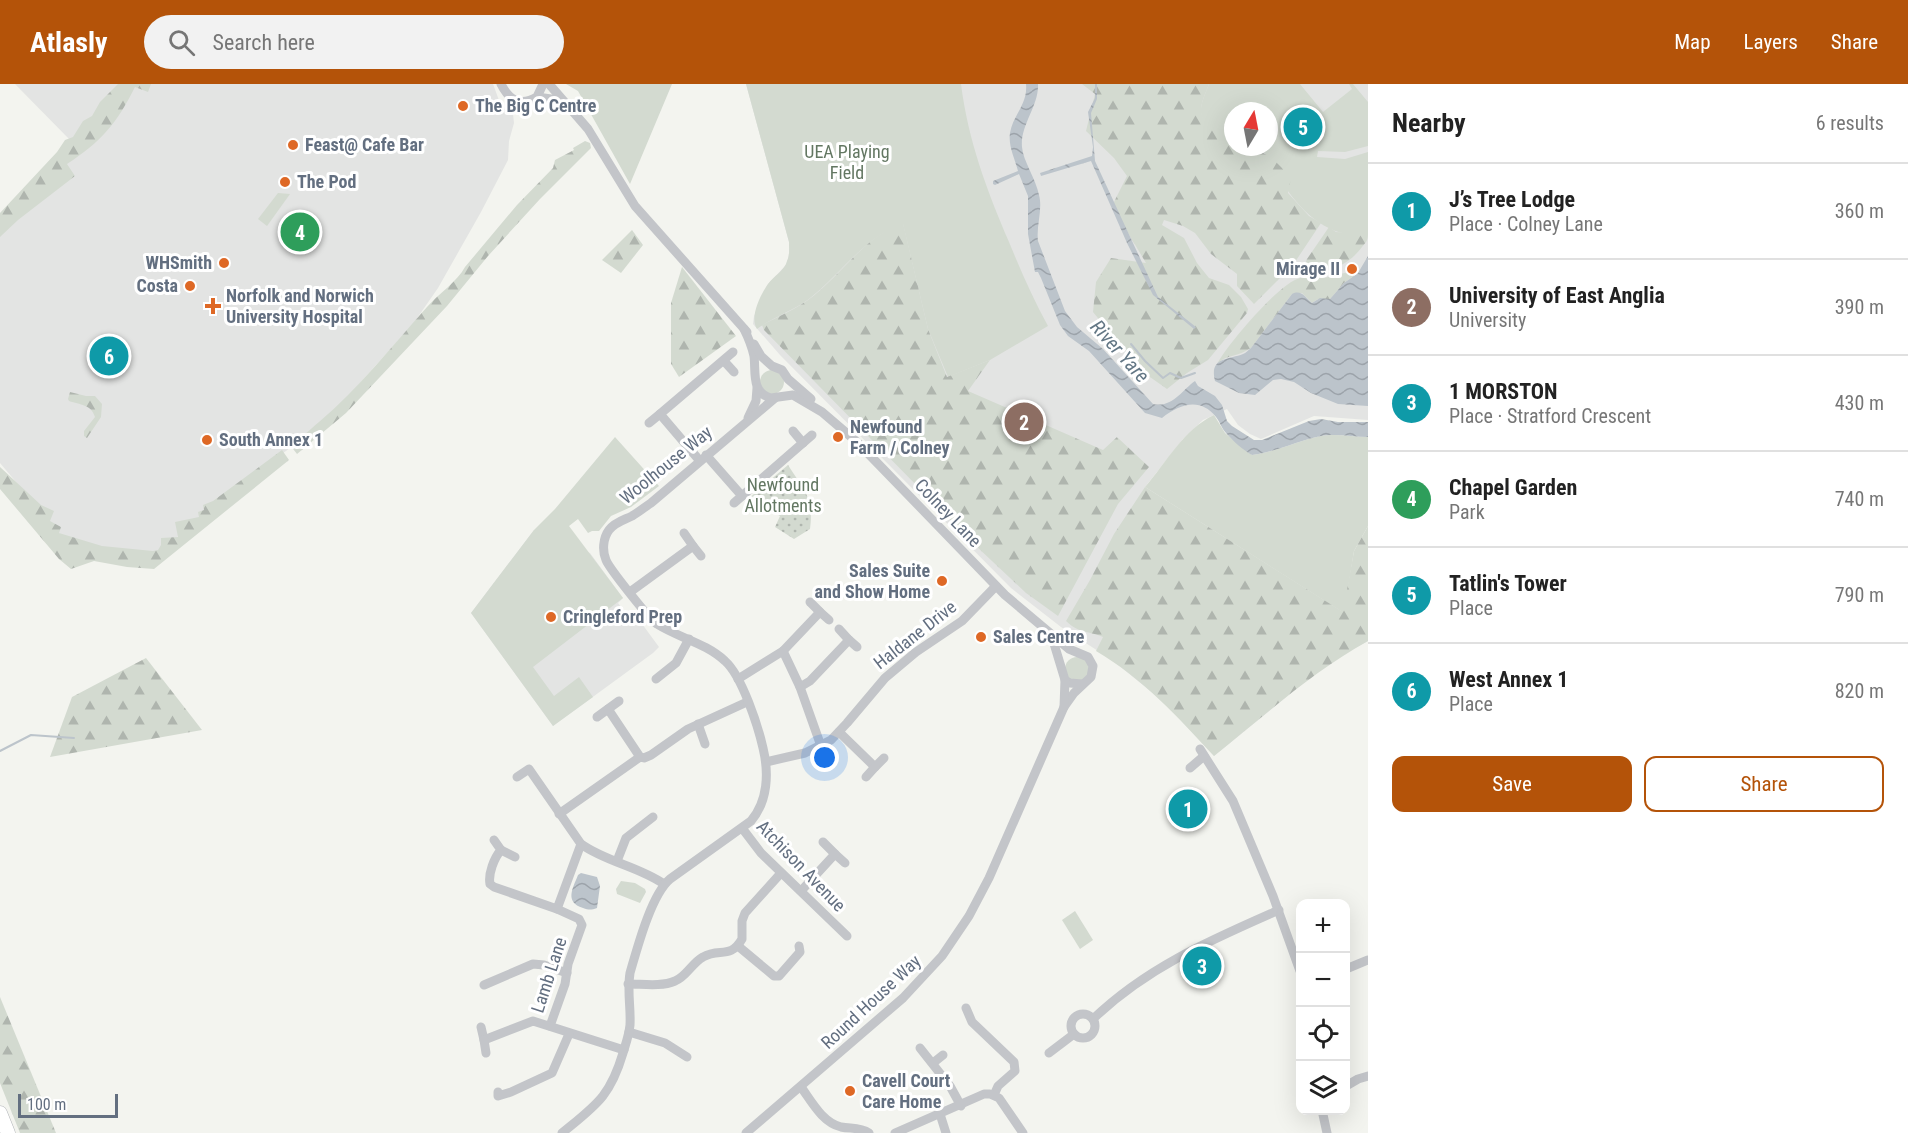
<!DOCTYPE html>
<meta charset="utf-8">
<style>
body{margin:0;font-family:"Roboto Condensed",sans-serif;background:#f2f2f2;color:#222}
.controls{position:absolute;right:18px;bottom:18px;display:grid;overflow:hidden;border-radius:12px;box-shadow:0 6px 24px #0002}
.controls button{width:54px;height:54px;display:grid;place-items:center;padding:0;border:0;border-bottom:2px solid #e0e0e0;background:#fff;color:#222;font:30px sans-serif}
.compass{position:absolute;left:1224px;top:18px;width:54px;height:54px;border-radius:50%;background:#fff;box-shadow:0 6px 24px #0002;rotate:10deg}
.scale{position:absolute;left:18px;bottom:15px;width:100px;box-sizing:border-box;padding-left:6px;border:3px solid #636f80;border-top:0;font-size:16px;line-height:21px;white-space:nowrap;color:#636f80;-webkit-text-stroke:4px #fff;paint-order:stroke}
.you{position:absolute;left:825px;top:674px;width:21px;height:21px;margin:-15px;border:4px solid #fff;border-radius:50%;background:#1a73e8;box-shadow:0 0 0 9px #1a73e833}
.badge{display:grid;place-items:center;width:39px;height:39px;border-radius:50%;background:#b45309;color:#fff;font-size:20px;font-weight:700}
.pin{position:absolute;translate:-50% -50%;border:3px solid #fff;box-shadow:0 2px 6px #0006}
.list{margin:0;padding:0;list-style:none}
h2{display:flex;justify-content:space-between;align-items:center;height:78px;margin:0;padding:0 24px;font-size:26px}
h2 small{font-size:20px;font-weight:400;color:#767676}
.list li{display:grid;grid-template-columns:39px 1fr auto;gap:18px;align-items:center;box-sizing:border-box;height:96px;padding:0 24px;border-top:2px solid #e0e0e0}
.list b{display:block;font-size:22px;white-space:nowrap}
.list p{margin:0;font-size:20px;white-space:nowrap;color:#767676}
.list em{font-size:20px;font-style:normal;color:#767676}
.actions{display:flex;gap:12px;padding:18px 24px}
.actions a{flex:1;padding:14px 0;border:2px solid #b45309;border-radius:12px;text-align:center;font-size:21px;color:#b45309}
.actions .main{background:#b45309;color:#fff}
.icon{flex:none;width:33px;height:33px;fill:none;stroke:currentColor;stroke-width:2;stroke-linecap:round;stroke-linejoin:round}
.map{position:relative;flex:none;width:1368px;height:1049px;overflow:hidden}
header{display:flex;align-items:center;gap:36px;box-sizing:border-box;height:84px;padding:0 30px;background:#b45309;color:#fff}
header strong{font-size:28px}
nav{display:flex;gap:33px;margin-inline-start:auto;font-size:21px}
.search{width:420px;height:54px;background:#f2f2f2;display:flex;align-items:center;gap:15px;box-sizing:border-box;padding:0 21px;border-radius:33px;color:#767676;font-size:22px}
main{display:flex}
aside{flex:1;background:#fff}
.map>svg:first-child{display:block}
.built{fill:#e3e4e3;fill-rule:evenodd}
.green{fill:#d3dad0}
.forest{fill:url(#forest-firs)}
.garden{fill:url(#garden-dots)}
.water{fill:url(#water-waves)}
.lines{fill:none;stroke-linecap:round;stroke-linejoin:round}
.stream{stroke:#bcc4cb;stroke-width:2}
.highway-casing{stroke:#b3b5b9;stroke-width:15}
.minor{stroke:#c3c5c9;stroke-width:9}
.highway{stroke:#fff;stroke-width:14}
.poi-dot{fill:#de6825;stroke:#fff;stroke-width:2}
.labels{text-anchor:middle;stroke-width:6;stroke-linejoin:round;paint-order:stroke}
.poi-label{font-size:18px;font-weight:bold;fill:#636f80;stroke:#fff;text-anchor:start}
.park-label{font-size:18px;fill:#637762;stroke:#fff}
.street-label{font-size:18px;fill:#636f80;stroke:#fff}
.water-label{font-size:20px;font-style:italic;fill:#637785;stroke:#fff}
</style>
<header>
<strong>Atlasly</strong>
<div class="search"><svg class="icon" aria-label="search" viewBox="0 0 24 24"><circle cx="10" cy="10" r="6"/><path d="M15 15l6 6"/></svg>Search here</div>
<nav><a>Map</a><a>Layers</a><a>Share</a></nav>
</header>
<main>
<div class="map">
<svg width="1368" height="1049" viewBox="0 0 1368 1049">
<defs>
<pattern id="forest-firs" width="22" height="20" patternUnits="userSpaceOnUse" patternTransform="scale(1.5)"><rect width="22" height="20" fill="#d3dad0"/><path d="M5 1l3.5 6h-7zM16 11l3.5 6h-7z" fill="#afb5ae"/></pattern>
<pattern id="garden-dots" width="8" height="8" patternUnits="userSpaceOnUse" patternTransform="scale(1.5)"><rect width="8" height="8" fill="#d3dad0"/><path d="M2 2h.1M6 6h.1" fill="none" stroke="#afb5ae" stroke-width="1.8" stroke-linecap="round"/></pattern>
<pattern id="water-waves" width="16" height="10" patternUnits="userSpaceOnUse" patternTransform="scale(1.5)"><rect width="16" height="10" fill="#bcc4cb"/><path d="M0 5q4-4 8 0t8 0" fill="none" stroke="#9ca3aa"/></pattern>
</defs>
<rect width="100%" height="100%" fill="#f3f4ef"/>
<g class="built">
<polygon points="15,0 128,0 73,59"/>
<polygon points="135,0 493,0 500,19 513,30 514,39 509,57 508,76 481,128 438,204 413,240 322,341 222,413 155,473 65,456 0,379 0,147"/>
<path d="M746,0H1368V336L1314,332L1261,355L1250,350L1238,341L1227,325L1203,336L1183,355L1145,403L1344,529L1368,557L1338,573L1317,588L1214,672L1164,618L1112,576L1061,543L1011,504L780,271L753,240L754,232L768,200L787,180L789,169V158ZM1233,27H1269V63H1233Z"/>
<polygon points="534,446 590,469 623,514 618,519 632,537 637,533 659,563 653,569 553,642 471,529"/>
</g>
<g class="green">
<polygon points="566,0 672,0 630,100 578,7"/>
<path d="M746,0H961C968,56 987,107 1009,158C1021,187 1033,215 1048,242L990,276L948,293L928,245L903,140C864,153 841,190 809,215C793,227 773,233 757,245C749,233 761,210 768,200C774,192 785,186 787,177C790,171 789,164 789,158Z"/>
<path d="M1209,0H1300L1323,28L1352,5L1349,0H1353L1368,18V62L1345,68L1318,67L1317,73L1345,75L1368,68V150C1358,150 1345,151 1335,147C1300,133 1282,99 1264,68L1246,63H1269V27H1233V59C1220,56 1204,43 1201,29C1200,20 1206,8 1209,0Z"/>
<polygon points="278,109 290,110 267,142 258,135"/>
<circle cx="772" cy="298" r="12"/>
<path d="M1214,331L1225,349L1252,371C1276,368 1297,357 1321,352C1335,349 1353,353 1368,353V442L1354,467L1344,529L1145,403C1166,379 1184,345 1214,331Z"/>
<polygon points="615,353 659,402 631,423 611,432 599,447 592,447 588,449 578,435 569,442 623,514 533,583 554,612 579,593 593,613 553,642 471,529 534,446 555,425"/>
<circle cx="1077" cy="585" r="12"/>
<polygon points="621,797 635,799 645,805 646,808 640,819 617,810 616,805"/>
<polygon points="1075,827 1093,856 1080,865 1062,836"/>
</g>
<g class="forest">
<path d="M118,0H151L148,8L135,3C117,39 101,58 67,80L75,92L18,136L0,153V129L57,68L65,56L73,53L83,37L92,32L100,18Z"/>
<path d="M1082,0H1209C1206,8 1202,16 1201,24C1200,39 1220,55 1233,59V63C1262,63 1273,73 1291,94L1288,109L1309,132L1321,139L1293,181L1254,220L1237,202V190L1211,170L1195,149L1183,142L1164,136L1162,141L1184,154L1197,179L1209,194L1229,201L1241,213L1248,225L1247,229L1208,276L1187,289L1167,305L1140,286L1093,228L1096,198L1111,174L1146,179L1112,122L1127,92L1114,74L1086,47L1095,10Z"/>
<path d="M585,57L590,59L591,64L540,115L488,172L447,222L346,329L297,370L290,361C301,355 309,346 319,338C359,304 392,262 427,223C439,209 457,198 465,183L517,121L553,84L555,76L574,66L573,64Z"/>
<path d="M903,139L928,245L947,293L990,276L968,307L1103,366L1117,353L1149,383L1118,420L1058,532L1026,509L975,461L764,246L762,241C777,233 794,226 808,216C841,192 863,153 903,139Z"/>
<path d="M1329,143L1336,148L1368,150C1368,157 1366,158 1362,163C1350,180 1324,194 1303,185L1307,175Z"/>
<polygon points="632,146 643,161 621,189 602,176"/>
<polygon points="682,183 736,252 679,293 671,280 671,219"/>
<path d="M1350,188L1355,191L1344,199L1330,215H1318L1312,219L1302,209L1292,210L1251,264C1238,273 1227,270 1217,280C1227,261 1279,199 1300,194C1307,192 1315,194 1323,194C1332,193 1341,189 1350,188Z"/>
<path d="M70,308L86,312H95L102,320L101,333L87,354L84,352V347L95,333C91,320 80,321 69,317L68,315Z"/>
<polygon points="282,366 289,376 154,485 127,483 94,477 71,485 59,475 0,405 0,383 41,421 54,427 50,437 61,443 59,449 102,462 153,467 158,466 161,461 161,454 178,453 175,438 199,433 198,428 204,426 203,421 213,417"/>
<path d="M1145,403L1343,528L1354,467L1368,442V557C1312,588 1264,632 1214,672C1178,633 1142,594 1096,567L1103,553C1086,546 1080,550 1066,537L1090,496L1114,450Z"/>
<polygon points="146,574 202,646 50,673 72,613"/>
<polygon points="0,913 56,1049 20,1049 0,999"/>
</g>
<path class="garden" d="M788,381C804,406 814,414 810,445L794,455L775,443L780,432L761,422L759,426L748,415Z"/>
<g class="water">
<path d="M1026,0H1038C1039,22 1020,41 1022,63C1023,77 1036,95 1039,111C1043,125 1036,142 1038,157L1065,227L1077,243L1103,265L1153,320C1173,324 1182,306 1195,297L1198,302L1215,312L1222,321L1227,337L1232,342L1254,356H1262L1309,337L1321,335L1338,338H1368V353C1353,353 1335,349 1321,352C1297,357 1276,368 1252,371C1243,366 1233,357 1226,349C1222,345 1220,338 1216,333C1200,313 1180,320 1162,334L1145,329L1089,267L1068,252L1060,241L1041,194L1038,188H1035L1028,150V112L1019,90L995,101L993,100V97L1018,87C1015,75 1008,62 1010,49C1013,31 1028,20 1026,0Z"/>
<polygon points="1095,0 1097,0 1097,15 1091,29 1095,77 1158,213 1196,243 1194,245 1153,211 1127,159 1091,77 1041,92 1040,89 1092,72 1093,63 1088,28 1095,14"/>
<path d="M1368,172V322L1338,320L1311,309L1294,298L1281,295L1273,296L1255,311L1239,309L1215,297C1209,273 1228,276 1243,270C1246,269 1248,266 1251,264L1292,210C1301,205 1305,213 1312,219L1320,214L1330,215L1344,199L1358,189Z"/>
<path d="M581,789L597,793L600,802L597,824C591,826 589,826 583,824C564,818 573,804 578,791Z"/>
</g>
<g class="lines">
<g class="stream">
<polyline points="1131,260 1145,277 1163,294 1170,289 1181,294 1195,289"/>
<polyline points="0,667 31,651 74,654"/>
</g>
<defs>
<polyline id="highway" points="0,1029 8,1049"/>
</defs>
<use href="#highway" class="highway-casing"/>
<g class="minor">
<path d="M501,0C509,16 520,23 537,13L543,0"/>
<polyline points="549,0 588,45 635,122 747,248"/>
<polyline points="537,13 551,15 563,20"/>
<path d="M744,245C748,253 752,263 754,272C756,288 751,309 771,314L793,311L822,328L857,358L1005,511L1069,565L1088,573L1093,582L1091,593L1074,609L1064,623L989,794L969,832L942,872L903,914L746,1049"/>
<polyline points="754,260 761,272 772,282 782,286 788,295 811,315"/>
<polyline points="724,277 734,288"/>
<polyline points="748,334 756,317 757,304"/>
<polyline points="649,339 660,330"/>
<polyline points="793,347 803,359"/>
<polyline points="706,371 742,412 734,419"/>
<polyline points="700,377 660,330 733,268"/>
<polyline points="742,412 812,351"/>
<polyline points="693,462 701,472"/>
<polyline points="630,508 693,462 684,449"/>
<polyline points="810,518 820,528"/>
<polyline points="839,545 849,556"/>
<polyline points="1052,553 1065,596 1070,599 1082,600"/>
<polyline points="783,567 820,528 829,536"/>
<polyline points="656,595 676,579 689,555"/>
<polyline points="738,595 783,567 800,603 821,662"/>
<polyline points="800,603 810,597 849,556 857,563"/>
<polyline points="1064,623 1065,596"/>
<polyline points="608,625 640,673"/>
<polyline points="597,633 619,617"/>
<polyline points="698,640 705,660"/>
<polyline points="839,648 875,683 884,674"/>
<polyline points="1200,665 1233,717 1273,812 1300,887"/>
<polyline points="766,678 805,669 831,656 847,639 885,594 916,568 962,537 996,502"/>
<polyline points="1190,684 1204,672"/>
<path d="M517,693L529,685L581,760C606,778 638,782 664,800"/>
<polyline points="866,693 875,683"/>
<polyline points="559,730 640,673 644,674 651,671 688,645 747,618"/>
<polyline points="742,744 761,769 847,852"/>
<path d="M494,756L501,766C494,774 488,790 490,800L494,803L557,825L581,760"/>
<polyline points="501,766 515,773"/>
<polyline points="835,770 845,779"/>
<polyline points="617,777 626,754 653,733"/>
<polyline points="801,807 835,770 823,758"/>
<polyline points="738,862 774,892 779,892 800,868 799,862"/>
<polyline points="1346,885 1368,876"/>
<path d="M628,900C643,900 661,903 675,897C686,893 692,879 703,873C719,863 730,876 742,855V837L745,829L781,789"/>
<polyline points="484,901 533,880 544,881 567,889"/>
<polyline points="966,924 972,938 1014,978 1015,987 998,1002 994,1011"/>
<circle cx="1083" cy="942" r="12"/>
<path d="M1093,935C1147,883 1211,856 1279,826"/>
<polyline points="550,942 565,900 568,880 582,841 579,835 557,825"/>
<polyline points="481,943 484,956 533,937 624,966"/>
<polyline points="629,948 665,959 687,973"/>
<polyline points="484,956 486,969"/>
<polyline points="920,964 950,1002 961,1022"/>
<polyline points="1049,969 1074,950"/>
<polyline points="933,979 943,971"/>
<polyline points="1346,1002 1358,995 1368,992"/>
<path d="M801,1003C812,1018 822,1038 841,1043C851,1045 860,1043 869,1049"/>
<polyline points="498,1008 498,1012 511,1008 552,989 569,950"/>
<polyline points="1322,1026 1327,1049"/>
<polyline points="940,1030 946,1049"/>
<path d="M562,1049C596,1021 610,1013 623,969C626,959 629,951 630,941C631,924 627,907 630,889C637,865 651,811 670,795L751,737C768,717 769,689 763,664C758,642 742,592 725,577C706,559 679,554 657,540C650,536 609,484 606,476C602,467 603,454 609,446C615,438 624,436 632,432C639,428 645,423 651,419L775,314"/>
<polyline points="895,1049 984,1010 990,1010 999,1014 1023,1049"/>
</g>
<use href="#highway" class="highway"/>
</g>
<g class="poi-dot">
<circle cx="463" cy="22" r="6"/>
<circle cx="293" cy="61" r="6"/>
<circle cx="285" cy="98" r="6"/>
<circle cx="224" cy="179" r="6"/>
<circle cx="1352" cy="185" r="6"/>
<circle cx="190" cy="202" r="6"/>
<path d="M210 213h6v6h6v6h-6v6h-6v-6h-6v-6h6z"/>
<circle cx="838" cy="353" r="6"/>
<circle cx="207" cy="356" r="6"/>
<circle cx="942" cy="497" r="6"/>
<circle cx="551" cy="533" r="6"/>
<circle cx="981" cy="553" r="6"/>
<circle cx="850" cy="1007" r="6"/>
</g>
<g class="labels">
<g class="poi-label">
<text x="475" y="28">The Big C Centre</text>
<text x="305" y="67">Feast@ Cafe Bar</text>
<text x="297" y="104">The Pod</text>
<text x="212" y="185" text-anchor="end">WHSmith</text>
<text x="1340" y="191" text-anchor="end">Mirage II</text>
<text x="178" y="208" text-anchor="end">Costa</text>
<text x="226" y="218">Norfolk and Norwich<tspan x="226" dy="21">University Hospital</tspan></text>
<text x="850" y="349">Newfound<tspan x="850" dy="21">Farm / Colney</tspan></text>
<text x="219" y="362">South Annex 1</text>
<text x="930" y="493" text-anchor="end">Sales Suite<tspan x="930" dy="21">and Show Home</tspan></text>
<text x="563" y="539">Cringleford Prep</text>
<text x="993" y="559">Sales Centre</text>
<text x="862" y="1003">Cavell Court<tspan x="862" dy="21">Care Home</tspan></text>
</g>
<g class="park-label">
<text x="847" y="74">UEA Playing<tspan x="847" dy="21">Field</tspan></text>
<text x="783" y="407">Newfound<tspan x="783" dy="21">Allotments</tspan></text>
</g>
<g class="street-label">
<text transform="translate(666 381) rotate(-39)" y="6">Woolhouse Way</text>
<text transform="translate(948 429) rotate(46)" y="6">Colney Lane</text>
<text transform="translate(915 551) rotate(-38)" y="6">Haldane Drive</text>
<text transform="translate(801 782) rotate(46)" y="6">Atchison Avenue</text>
<text transform="translate(549 891) rotate(-72)" y="6">Lamb Lane</text>
<text transform="translate(871 918) rotate(-43)" y="6">Round House Way</text>
</g>
<g class="water-label">
<text transform="translate(1120 267) rotate(48)" y="7">River Yare</text>
</g>
</g>
</svg>
<div class="controls">
<button>+</button>
<button>−</button>
<button><svg class="icon" aria-label="locate" viewBox="0 0 24 24"><circle cx="12" cy="12" r="6"/><path d="M12 2v4M12 18v4M2 12h4M18 12h4"/></svg></button>
<button><svg class="icon" aria-label="layers" viewBox="0 0 24 24"><path d="M12 4l9 5-9 5-9-5zM3 14l9 5 9-5"/></svg></button>
</div>
<svg class="compass" viewBox="-18 -18 36 36"><path d="M0-13l5 13h-10z" fill="#e53935"/><path d="M0 13l5-13h-10z" fill="#767676"/></svg>
<div class="scale">100 m</div>
<div class="you"></div>
<div class="pin badge" style="left:1188px;top:725px;background:#0f9aa8">1</div>
<div class="pin badge" style="left:1024px;top:338px;background:#8d6e63">2</div>
<div class="pin badge" style="left:1202px;top:882px;background:#0f9aa8">3</div>
<div class="pin badge" style="left:300px;top:148px;background:#2e9e5b">4</div>
<div class="pin badge" style="left:1303px;top:43px;background:#0f9aa8">5</div>
<div class="pin badge" style="left:109px;top:272px;background:#0f9aa8">6</div>
</div>
<aside>
<h2>Nearby<small>6 results</small></h2>
<ul class="list">
<li><span class="badge" style="background:#0f9aa8">1</span><div><b>J’s Tree Lodge</b><p>Place · Colney Lane</p></div><em>360 m</em></li>
<li><span class="badge" style="background:#8d6e63">2</span><div><b>University of East Anglia</b><p>University</p></div><em>390 m</em></li>
<li><span class="badge" style="background:#0f9aa8">3</span><div><b>1 MORSTON</b><p>Place · Stratford Crescent</p></div><em>430 m</em></li>
<li><span class="badge" style="background:#2e9e5b">4</span><div><b>Chapel Garden</b><p>Park</p></div><em>740 m</em></li>
<li><span class="badge" style="background:#0f9aa8">5</span><div><b>Tatlin's Tower</b><p>Place</p></div><em>790 m</em></li>
<li><span class="badge" style="background:#0f9aa8">6</span><div><b>West Annex 1</b><p>Place</p></div><em>820 m</em></li>
</ul>
<div class="actions"><a class="main">Save</a><a>Share</a></div>
</aside>
</main>
